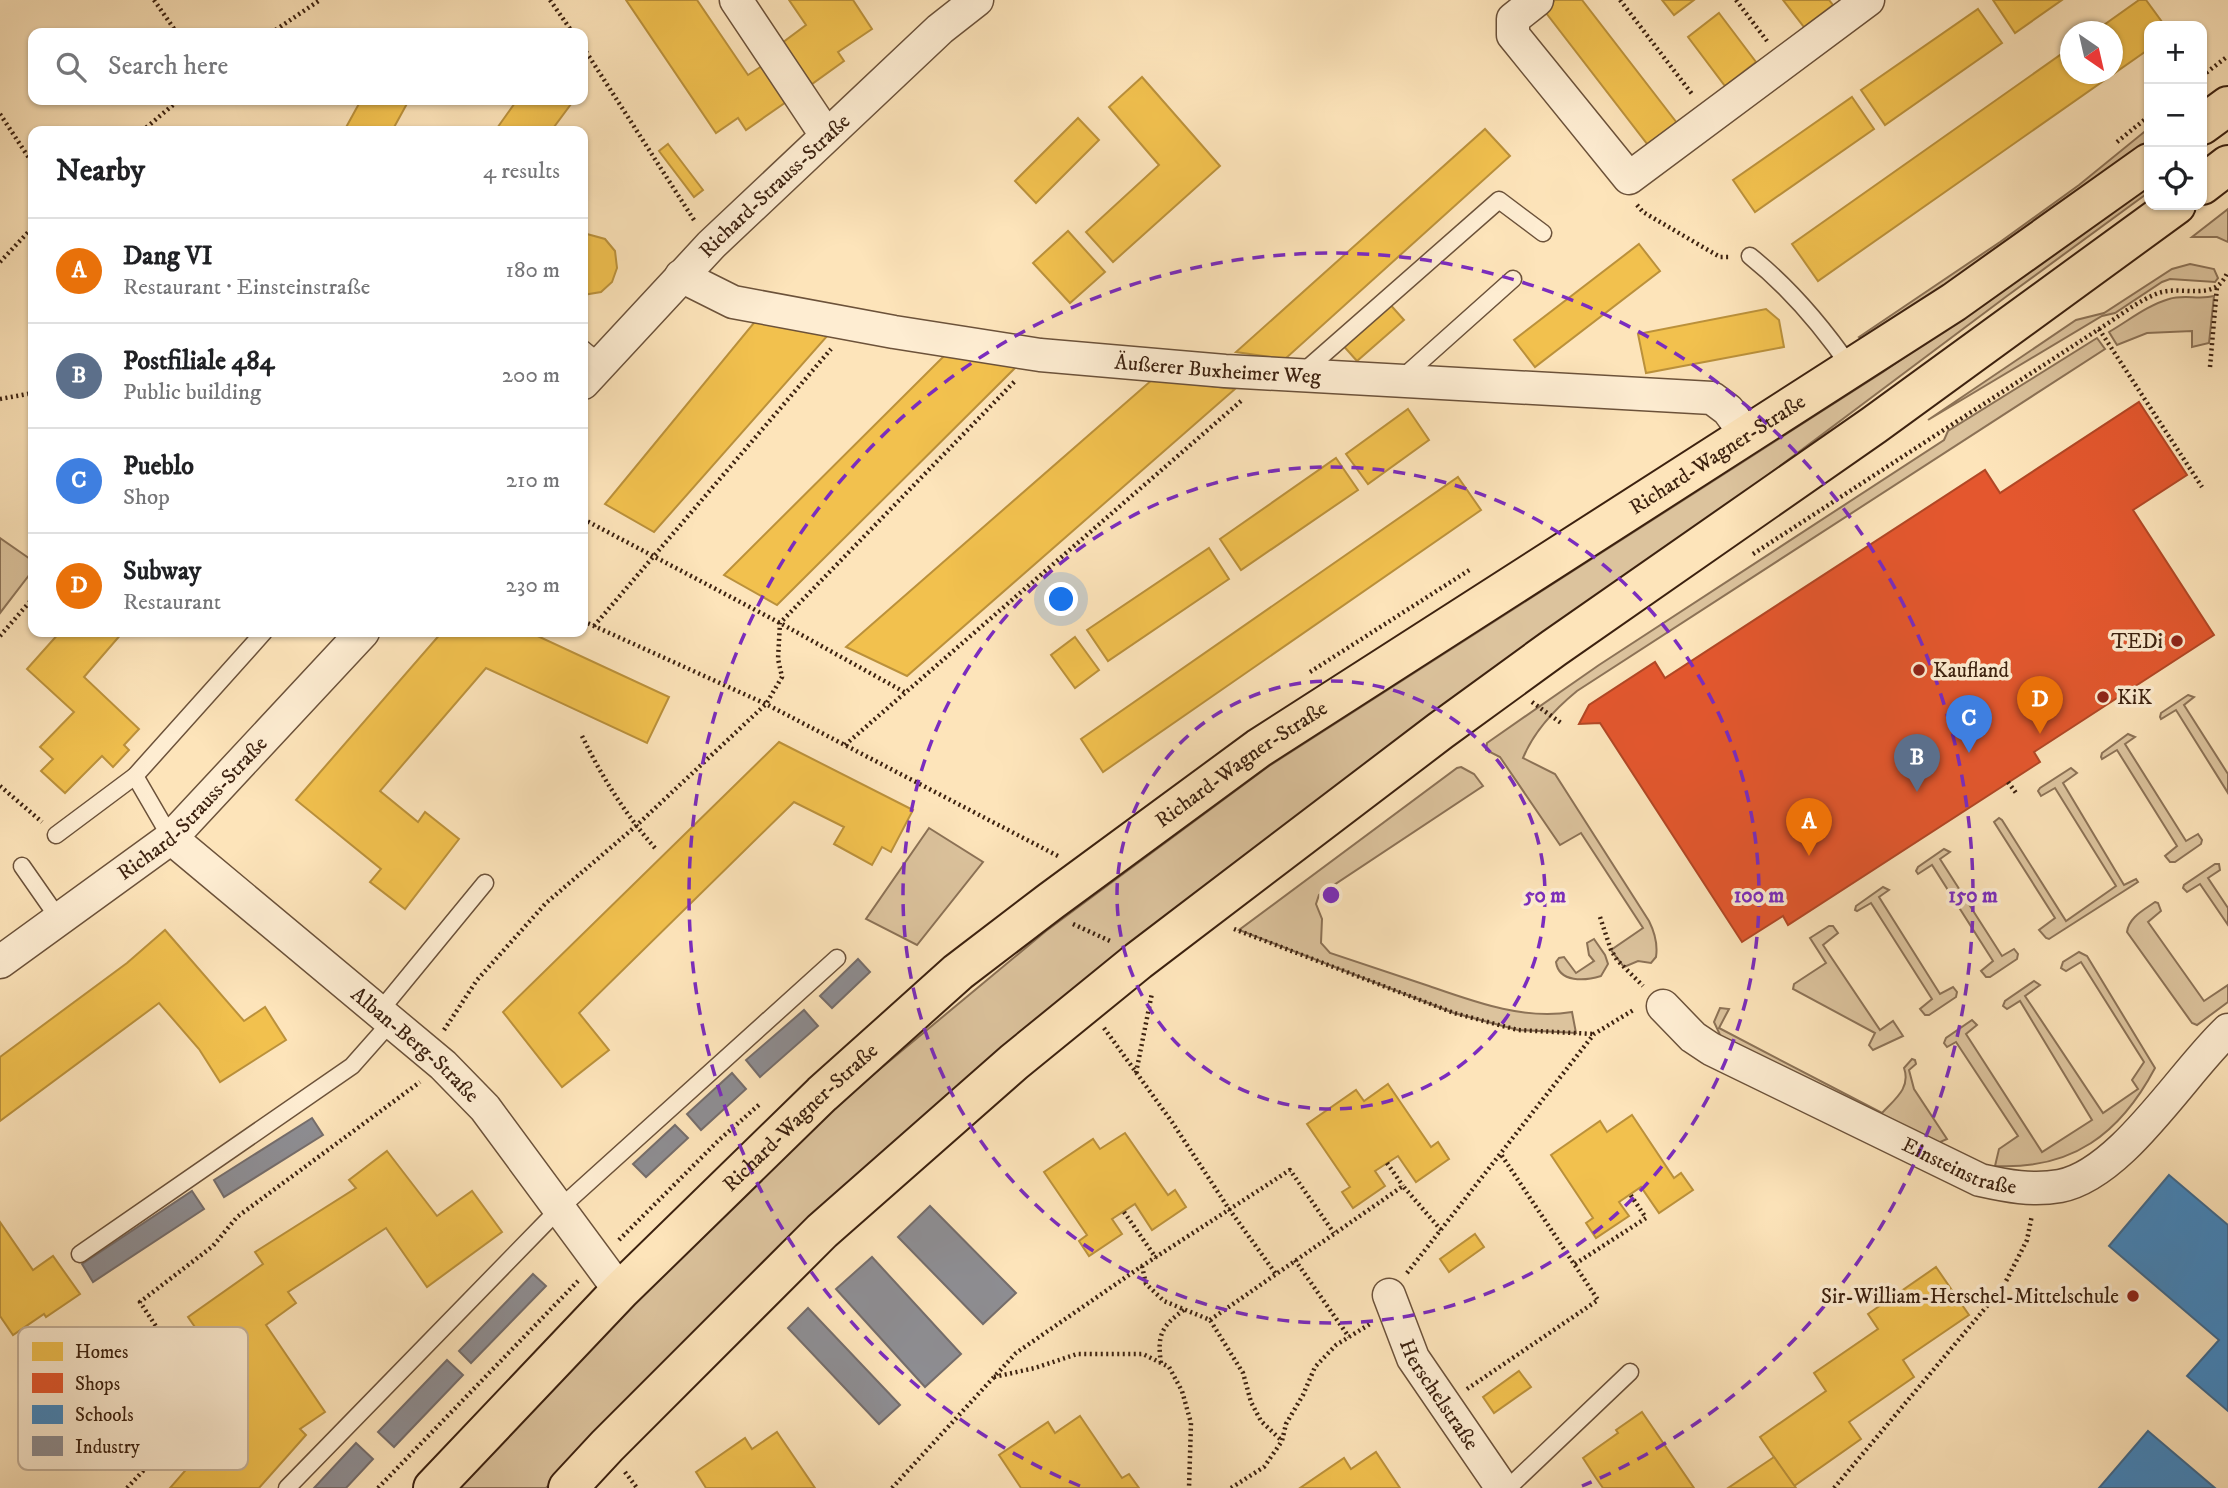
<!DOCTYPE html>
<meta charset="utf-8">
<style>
body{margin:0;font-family:"IM FELL DW Pica",serif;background:#f6f6f6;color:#202124}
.controls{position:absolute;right:21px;top:21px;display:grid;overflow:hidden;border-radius:14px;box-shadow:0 2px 5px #0004}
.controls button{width:63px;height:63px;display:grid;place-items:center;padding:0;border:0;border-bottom:2px solid #e0e0e0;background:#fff;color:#202124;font:35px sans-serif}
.compass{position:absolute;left:2060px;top:21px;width:63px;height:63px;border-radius:50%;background:#fff;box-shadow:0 2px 5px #0004;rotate:146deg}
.you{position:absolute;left:1062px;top:600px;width:24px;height:24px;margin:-18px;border:5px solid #fff;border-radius:50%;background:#1a73e8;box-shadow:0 0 0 10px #1a73e833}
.badge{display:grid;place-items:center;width:46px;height:46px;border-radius:50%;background:#b45309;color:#fff;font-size:23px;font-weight:700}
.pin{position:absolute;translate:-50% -58px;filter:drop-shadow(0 2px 4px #0008)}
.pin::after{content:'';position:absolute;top:37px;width:24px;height:21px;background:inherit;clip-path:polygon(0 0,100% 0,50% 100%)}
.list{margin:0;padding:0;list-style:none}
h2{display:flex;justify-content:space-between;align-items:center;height:91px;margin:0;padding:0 28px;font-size:30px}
h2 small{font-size:23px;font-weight:400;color:#757577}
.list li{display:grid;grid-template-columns:46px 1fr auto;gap:21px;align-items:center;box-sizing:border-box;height:105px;padding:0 28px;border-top:2px solid #e0e0e0}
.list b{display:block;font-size:26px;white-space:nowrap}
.list p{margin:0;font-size:23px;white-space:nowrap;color:#757577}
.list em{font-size:23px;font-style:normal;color:#757577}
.icon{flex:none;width:38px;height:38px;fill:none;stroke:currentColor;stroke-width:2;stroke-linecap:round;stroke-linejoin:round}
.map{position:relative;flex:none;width:2228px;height:1488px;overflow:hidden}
.search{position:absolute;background:#fff;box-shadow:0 2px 5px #0004;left:28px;top:28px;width:560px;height:77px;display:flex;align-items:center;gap:18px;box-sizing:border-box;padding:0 24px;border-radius:14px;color:#757577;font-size:26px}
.panel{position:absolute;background:#fff;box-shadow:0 2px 5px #0004;left:28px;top:126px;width:560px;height:511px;border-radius:14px}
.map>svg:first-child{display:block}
.green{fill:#dcc39d;stroke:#8c7256;stroke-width:2}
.homes{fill:#f2c14e;stroke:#bb913b;stroke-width:2}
.shops{fill:#e4572e;stroke:#b24725;stroke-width:2}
.schools{fill:#3f88c5;stroke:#3e698e;stroke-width:2}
.industry{fill:#8d8d92;stroke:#756d6b;stroke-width:2}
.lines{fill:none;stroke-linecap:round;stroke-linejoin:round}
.lane-casing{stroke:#6c523a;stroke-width:19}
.street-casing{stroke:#6c523a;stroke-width:35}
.primary-casing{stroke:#3c210f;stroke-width:42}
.path{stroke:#3c210f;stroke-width:4.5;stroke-dasharray:2 3.5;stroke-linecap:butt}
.lane{stroke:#feedd2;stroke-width:16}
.street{stroke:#feedd2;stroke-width:32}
.primary{stroke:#fde4ba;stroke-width:38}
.ring{fill:none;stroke:#7b2cbf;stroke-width:3.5;stroke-dasharray:12 9}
.poi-dot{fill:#8f2418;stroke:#feedd2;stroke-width:2.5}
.labels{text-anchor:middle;stroke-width:7;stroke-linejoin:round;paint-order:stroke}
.street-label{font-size:21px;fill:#3c210f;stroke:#feedd2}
.poi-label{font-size:21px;fill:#3c210f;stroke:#feedd2;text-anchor:end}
.key{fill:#feedd2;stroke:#c4b098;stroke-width:2}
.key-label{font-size:19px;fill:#3c210f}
.centre{fill:#7b2cbf;stroke:#feedd2;stroke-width:3.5}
.ring-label{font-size:21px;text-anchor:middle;font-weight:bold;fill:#7b2cbf;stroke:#feedd2;stroke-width:7;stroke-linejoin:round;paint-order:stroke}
</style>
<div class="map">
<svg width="2228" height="1488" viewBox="0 0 2228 1488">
<rect width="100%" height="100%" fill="#fde4ba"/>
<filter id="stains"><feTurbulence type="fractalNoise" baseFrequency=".00286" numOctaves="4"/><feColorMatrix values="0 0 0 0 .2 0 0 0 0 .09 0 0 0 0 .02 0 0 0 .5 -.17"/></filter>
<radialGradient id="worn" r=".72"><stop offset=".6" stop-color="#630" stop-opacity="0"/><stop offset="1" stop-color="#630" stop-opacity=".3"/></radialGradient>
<g class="green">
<polygon points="2149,128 2149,142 2084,191 1864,341 1859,337 2000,242 2079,185"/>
<polygon points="2149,185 2149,192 2007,296 1144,942 718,1314 546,1488 448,1488 556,1371 839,1103 1046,931 1269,766 1883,372 2081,235"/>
<polygon points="2228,209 2228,242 2217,237 2192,237"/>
<polygon points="2190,264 2214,269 2218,278 2215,282 2170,279 2162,282 2115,313 2102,316 1928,420 2076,320 2104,313 2172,269"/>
<path d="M2214,296L2209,343L2192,347V331L2147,333L2117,345L2109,332C2128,321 2148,305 2169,299C2184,294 2199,300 2214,296Z"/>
<path d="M2097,338L2105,349L1577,691C1555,709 1534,731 1523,758L1555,774L1649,921C1655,933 1658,944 1656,957L1651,963L1638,961L1624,967L1611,950L1643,928L1581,833L1560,845L1500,757L1486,750L1487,743L1599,665L1944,440L1948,431Z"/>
<polygon points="0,538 33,561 33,570 0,613"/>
<polygon points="2188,695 2194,697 2184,705 2228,774 2228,793 2176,710 2161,719 2160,717 2161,713"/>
<polygon points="2128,734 2135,737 2125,744 2186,841 2198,834 2202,840 2201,844 2175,862 2170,862 2165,856 2177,846 2117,750 2102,759 2101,757 2102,753"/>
<path d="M1461,767L1474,774L1483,786L1319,895L1316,904L1322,919L1321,943L1330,953C1363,964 1396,975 1429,986C1475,1002 1523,1020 1572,1012L1576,1033L1518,1030L1454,1013L1239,930L1457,768Z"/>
<polygon points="2071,768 2077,773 2063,783 2124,885 2136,879 2138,882 2049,939 2046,938 2039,930 2055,918 1994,822 1999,818 2002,820 2066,921 2116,886 2055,788 2041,796 2038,791 2040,788"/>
<polygon points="929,828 983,862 917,945 866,919"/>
<polygon points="1944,849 1950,852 1940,859 2002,956 2014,949 2018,954 2017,959 1990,977 1986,977 1981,971 1993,961 1932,865 1918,874 1916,871 1918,867"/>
<polygon points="2215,864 2219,864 2220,870 2208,878 2228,908 2228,925 2200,884 2187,892 2183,888 2184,885"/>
<polygon points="1883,887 1889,890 1879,897 1940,994 1953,987 1957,992 1956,997 1929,1015 1925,1015 1920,1009 1932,999 1871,903 1857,911 1855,910 1856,906"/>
<path d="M2155,902L2158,903L2161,911L2148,922L2204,1001L2228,985V1002L2197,1025L2192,1023L2127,932C2129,917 2144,910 2155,902Z"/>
<polygon points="1829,926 1833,926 1838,933 1823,945 1880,1030 1893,1021 1903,1036 1873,1050 1869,1045 1875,1033 1793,989 1794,984 1826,963 1810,938"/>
<path d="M1594,939L1605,955L1608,964L1601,976C1585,981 1559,983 1556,962L1559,958L1564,957L1576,973L1594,961L1589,955L1587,943Z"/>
<path d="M2079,952L2087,956L2155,1068C2120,1134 2072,1170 1995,1166L1999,1149L2018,1136L1956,1042L1947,1047L1944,1043L1946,1038L1972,1020L1977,1025L1966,1034L2042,1152L2092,1120L2020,1001L2007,1009L2003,1006L2005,1001L2034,981L2040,985L2025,996L2103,1113L2138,1089L2132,1080L2144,1062L2081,962L2066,971L2061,968L2063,962Z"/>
<path d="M1720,1008L1729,1009L1719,1028L1882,1113C1895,1099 1911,1088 1904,1068L1912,1059L1915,1060L1916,1064L1909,1070L1914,1089L1947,1139L1938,1143L1721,1037L1714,1022Z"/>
</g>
<g class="homes">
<polygon points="626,0 697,0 748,75 765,64 789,100 746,130 738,118 716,133"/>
<polygon points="789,0 853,0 872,29 838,52 844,61 812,84 782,43 806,25"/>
<polygon points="1555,0 1582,0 1677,123 1648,145 1543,9"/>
<polygon points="1662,0 1694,0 1674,15"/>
<polygon points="1783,0 1829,0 1833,5 1804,27"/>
<polygon points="1993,0 2062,0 2015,33"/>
<polygon points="2139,0 2146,0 2165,26 2149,26 2149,49 1818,281 1792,244 2070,48 2070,74 2112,74 2112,32 2094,32"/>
<polygon points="1978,9 2002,43 1885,125 1861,90"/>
<polygon points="1719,13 1756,62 1725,86 1688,37"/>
<polygon points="1142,77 1220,166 1113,262 1086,232 1159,165 1109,107"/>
<polygon points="1852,97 1874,129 1755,212 1733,180"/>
<polygon points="361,100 409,100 392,131 344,131"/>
<polygon points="517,100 574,100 551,131 495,131"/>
<polygon points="1078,118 1099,140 1036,203 1015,181"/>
<polygon points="1485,129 1510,156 1285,359 1236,352"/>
<polygon points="668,144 703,190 694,197 659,151"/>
<polygon points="1068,231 1105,272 1070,303 1033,263"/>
<polygon points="587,234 605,239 615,251 617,268 612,282 601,292 583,295 583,235"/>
<polygon points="1639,244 1660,271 1535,367 1514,340"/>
<polygon points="1387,301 1404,320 1357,361 1340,342"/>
<polygon points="1766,309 1779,320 1784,347 1646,373 1638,334"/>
<polygon points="762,313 836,326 654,532 605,504"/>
<polygon points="946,354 1023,360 777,605 724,575"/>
<polygon points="1153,379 1235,389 907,676 846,647"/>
<polygon points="1408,409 1429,440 1368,484 1346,454"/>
<polygon points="1336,458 1358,490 1241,570 1220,539"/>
<polygon points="1458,477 1481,510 1103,772 1081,739"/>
<polygon points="1209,548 1229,579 1108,661 1087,630"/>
<polygon points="60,632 123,632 84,677 139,729 124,745 129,750 113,767 102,756 65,793 41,771 53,759 40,747 74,712 27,669"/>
<polygon points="442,632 529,632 669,697 647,743 486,668 380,791 418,822 425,812 459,839 405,909 370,882 381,869 296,800"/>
<polygon points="1075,637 1099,670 1075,688 1051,655"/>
<polygon points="779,742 913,810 891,852 882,847 872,865 834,844 844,827 794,802 579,1013 609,1050 562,1087 503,1012"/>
<polygon points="165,930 244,1021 265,1007 286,1040 220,1082 199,1049 159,1003 0,1121 0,1057 127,963"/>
<polygon points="1388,1084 1431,1147 1438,1142 1449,1159 1416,1182 1398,1156 1375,1171 1385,1186 1353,1208 1342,1192 1350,1187 1307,1124 1356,1090 1364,1101"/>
<polygon points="1632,1115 1674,1178 1681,1173 1693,1190 1659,1213 1641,1187 1619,1202 1629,1216 1596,1238 1586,1223 1593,1218 1551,1155 1600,1121 1607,1132"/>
<polygon points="1125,1133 1168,1195 1175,1190 1186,1207 1152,1230 1135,1204 1112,1219 1122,1234 1089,1256 1079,1241 1087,1235 1044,1172 1093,1139 1100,1149"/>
<polygon points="387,1151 437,1216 472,1191 502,1232 427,1287 386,1228 288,1292 296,1303 266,1325 325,1412 300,1429 306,1435 259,1488 170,1488 246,1401 188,1317 263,1264 255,1252 356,1188 349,1180"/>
<polygon points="0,1222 33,1270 53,1256 80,1294 46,1317 44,1314 13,1335 0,1316"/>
<polygon points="1475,1234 1484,1247 1449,1272 1440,1259"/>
<polygon points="1936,1267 1969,1315 1903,1360 1914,1377 1849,1422 1861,1439 1794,1486 1760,1437 1826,1391 1814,1373 1878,1329 1868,1314"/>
<polygon points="1519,1371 1531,1387 1494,1413 1483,1397"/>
<polygon points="1642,1412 1694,1488 1603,1488 1596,1478 1583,1458 1618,1433 1616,1430"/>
<polygon points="1080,1416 1122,1478 1129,1474 1139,1488 1021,1488 999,1455 1048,1422 1055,1433"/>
<polygon points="777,1432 815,1488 706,1488 696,1472 745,1438 752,1449"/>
<polygon points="1376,1452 1400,1488 1300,1488 1344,1458 1351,1469"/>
<polygon points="1774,1457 1796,1488 1728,1488"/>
</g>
<polygon class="shops" points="2139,402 2187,475 2133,510 2214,635 2034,752 2040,762 1788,925 1783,916 1742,942 1600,723 1579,724 1589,705 1655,662 1665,678 1985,470 2000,493"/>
<g class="schools">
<polygon points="2169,1175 2228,1225 2228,1411 2187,1376 2219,1340 2109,1246"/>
<polygon points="2148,1431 2215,1488 2099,1488"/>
</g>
<g class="industry">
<polygon points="858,959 870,972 832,1008 820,996"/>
<polygon points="804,1010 818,1026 760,1077 746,1060"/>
<polygon points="732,1073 746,1089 701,1130 687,1114"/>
<polygon points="312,1118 323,1135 224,1197 214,1180"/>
<polygon points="675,1125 688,1138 646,1177 633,1164"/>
<polygon points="192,1191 204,1209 93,1282 82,1264"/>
<polygon points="930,1206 1016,1293 983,1324 898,1237"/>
<polygon points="872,1257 961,1354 925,1387 836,1289"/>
<polygon points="533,1274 546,1286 471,1363 459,1351"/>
<polygon points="808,1308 900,1405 879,1424 788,1328"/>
<polygon points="447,1360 463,1375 394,1447 378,1432"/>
<polygon points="356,1443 373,1459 346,1488 314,1488"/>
</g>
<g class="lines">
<defs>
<g id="lane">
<path d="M1750,256C1790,288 1822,326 1851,368"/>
<polyline points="583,349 601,364"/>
<polyline points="1301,374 1499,200 1543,233"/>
<polyline points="1401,379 1513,279"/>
<polyline points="135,776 171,838"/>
<polyline points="56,835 135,776 264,632"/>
<polyline points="22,866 59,919"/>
<polyline points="379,1012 485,883"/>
<polyline points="80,1254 352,1066 391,1022"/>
<polyline points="287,1488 560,1208 837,958"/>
<polyline points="1508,1488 1630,1372"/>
</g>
<g id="street">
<polyline points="736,0 826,135"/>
<polyline points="1537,0 1513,19 1513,35 1629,178 1868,0"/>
<path id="s1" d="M681,276L733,302L894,332L1040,355L1225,371L1712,398L1728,410L1747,436"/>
<path id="s2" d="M583,383L711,245L940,29L977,0"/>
<path id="s3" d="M171,838L443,1065L485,1108L620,1291"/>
<path id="s4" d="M0,962L171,838L363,632"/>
<path id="s5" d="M1663,1006L1693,1037L1711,1049L1980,1180C2007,1186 2032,1191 2060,1186C2122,1174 2182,1073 2228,1030"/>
<path id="s6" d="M1389,1295L1413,1358L1502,1488"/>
</g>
<g id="primary">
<polyline points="2202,125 2228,106"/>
<polyline points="2202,185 2228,165"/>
<path id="s7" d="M433,1488L620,1291L822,1094L958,972L1051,901L1259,748L1954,302L2149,163"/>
<polyline points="568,1488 607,1446 822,1231 1014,1062 1138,961 1440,731 1554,648 1874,425 2176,205"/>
</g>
</defs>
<use href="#lane" class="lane-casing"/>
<use href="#street" class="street-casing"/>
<use href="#primary" class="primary-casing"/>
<g class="path">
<polyline points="154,0 177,33"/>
<polyline points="550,0 573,33"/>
<polyline points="1620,0 1692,94"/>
<polyline points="1736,0 1767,41"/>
<polyline points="271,33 320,0"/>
<polyline points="583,47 694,220"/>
<polyline points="2202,76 2228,56"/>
<polyline points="0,114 33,164"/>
<polyline points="142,131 179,100"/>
<polyline points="2117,142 2149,116"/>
<polyline points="1637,205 1643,212 1720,257 1731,257"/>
<polyline points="0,262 33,227"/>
<polyline points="2099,329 2202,487"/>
<polyline points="2210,367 2217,287"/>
<polyline points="0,399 33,393"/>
<polyline points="583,519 780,623 906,693"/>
<path d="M1753,554L2099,329C2117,318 2136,302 2156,294C2182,283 2215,305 2228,271"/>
<polyline points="583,621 766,704 1058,856"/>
<polyline points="594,626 831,349"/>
<polyline points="0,636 33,598"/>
<polyline points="1310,672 1471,569"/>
<polyline points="1532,702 1561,723"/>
<path d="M582,736C602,777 625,814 655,848"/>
<polyline points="845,745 1241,401"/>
<polyline points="2008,782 2016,793"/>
<polyline points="0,786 42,822"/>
<polyline points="1600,917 1611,950 1617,960 1643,986"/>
<polyline points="1073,924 1110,941"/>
<polyline points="1234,929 1454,1013 1518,1030 1593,1034"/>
<polyline points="1104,1028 1172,1122 1229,1209 1276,1274"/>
<polyline points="444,1030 477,980 546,903 636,826 766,704 782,677 778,659 780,623 1015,381"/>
<polyline points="1136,1073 1152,993"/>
<polyline points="1387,1163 1403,1186"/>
<polyline points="1124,1212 1156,1258"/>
<polyline points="619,1240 719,1140 761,1103"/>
<polyline points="1295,1260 1349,1337"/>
<polyline points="1575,1264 1646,1218 1630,1194"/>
<polyline points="1142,1266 1146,1284 1164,1301 1210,1320 1243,1373 1251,1402 1261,1421 1281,1440"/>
<polyline points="1407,1273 1594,1034 1635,1009"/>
<polyline points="1210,1320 1403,1186 1441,1230"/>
<path d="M1161,1363C1157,1336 1161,1326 1184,1310"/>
<polyline points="994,1377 1035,1368 1077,1354 1143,1354 1169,1367 1182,1391 1191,1423 1189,1488"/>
<polyline points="1467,1389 1598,1300 1500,1153"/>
<polyline points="625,1472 637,1488"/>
<polyline points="127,1488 143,1471 176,1425 167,1402 192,1381 140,1302 213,1246 237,1217 420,1082"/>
<polyline points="378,1488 578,1281"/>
<polyline points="892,1488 1016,1353 1142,1266 1290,1170 1334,1233"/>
<polyline points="1231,1488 1264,1467 1282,1441 1286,1424 1303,1395 1315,1367 1336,1345 1370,1324"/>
<polyline points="1834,1488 2003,1287 2027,1240 2032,1215"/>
</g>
<use href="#lane" class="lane"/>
<use href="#street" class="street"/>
<use href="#primary" class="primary"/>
</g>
<g class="ring">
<circle cx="1331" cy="895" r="214"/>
<circle cx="1331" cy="895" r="428"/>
<path d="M1080 1486A642 642 0 1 1 1582 1486"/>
</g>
<g class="poi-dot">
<circle cx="2177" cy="641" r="7"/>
<circle cx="1919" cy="670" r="7"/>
<circle cx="2103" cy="697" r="7"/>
<circle cx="2133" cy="1296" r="7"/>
</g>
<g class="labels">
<g class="street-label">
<text dy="7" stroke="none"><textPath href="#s2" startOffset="275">Richard-Strauss-Straße</textPath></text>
<text dy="7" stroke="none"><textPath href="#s1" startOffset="548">Äußerer Buxheimer Weg</textPath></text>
<text dy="7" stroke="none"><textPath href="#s7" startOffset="1656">Richard-Wagner-Straße</textPath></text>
<text dy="7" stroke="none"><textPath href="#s7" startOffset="1088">Richard-Wagner-Straße</textPath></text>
<text dy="7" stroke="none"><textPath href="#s4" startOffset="247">Richard-Strauss-Straße</textPath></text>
<text dy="7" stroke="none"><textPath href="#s3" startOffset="320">Alban-Berg-Straße</textPath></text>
<text dy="7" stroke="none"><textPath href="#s7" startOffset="522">Richard-Wagner-Straße</textPath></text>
<text dy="7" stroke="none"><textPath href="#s5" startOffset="340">Einsteinstraße</textPath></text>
<text dy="7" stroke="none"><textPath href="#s6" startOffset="112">Herschelstraße</textPath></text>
</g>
<g class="poi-label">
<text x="2163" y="648">TEDi</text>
<text x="1933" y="677" text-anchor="start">Kaufland</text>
<text x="2117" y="704" text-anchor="start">KiK</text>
<text x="2119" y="1303">Sir-William-Herschel-Mittelschule</text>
</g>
</g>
<rect x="18" y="1327" width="230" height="143" rx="10" class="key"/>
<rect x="32" y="1342" width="31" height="19" fill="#f2c14e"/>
<rect x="32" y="1373" width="31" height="20" fill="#e4572e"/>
<rect x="32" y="1405" width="31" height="19" fill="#3f88c5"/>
<rect x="32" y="1436" width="31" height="20" fill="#8d8d92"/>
<g class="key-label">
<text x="75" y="1358">Homes</text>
<text x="75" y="1390">Shops</text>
<text x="75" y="1421">Schools</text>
<text x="75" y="1453">Industry</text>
</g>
<circle cx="1331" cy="895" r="10" class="centre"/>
<g class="ring-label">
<text x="1545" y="902">50 m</text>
<text x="1759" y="902">100 m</text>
<text x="1973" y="902">150 m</text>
</g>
<rect width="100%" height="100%" filter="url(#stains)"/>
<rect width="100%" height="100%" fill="url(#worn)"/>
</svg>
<div class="controls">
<button>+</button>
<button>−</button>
<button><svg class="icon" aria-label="locate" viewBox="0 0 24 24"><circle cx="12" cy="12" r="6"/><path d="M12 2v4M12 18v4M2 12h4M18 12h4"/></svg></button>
</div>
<svg class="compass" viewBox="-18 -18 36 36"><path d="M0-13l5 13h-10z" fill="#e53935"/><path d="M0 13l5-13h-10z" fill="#757577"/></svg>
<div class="you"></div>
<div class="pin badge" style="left:1809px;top:856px;background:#e8710a">A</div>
<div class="pin badge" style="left:1917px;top:792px;background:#5c6f8a">B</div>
<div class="pin badge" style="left:1969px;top:753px;background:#3f7fe0">C</div>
<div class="pin badge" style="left:2040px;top:734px;background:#e8710a">D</div>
<div class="search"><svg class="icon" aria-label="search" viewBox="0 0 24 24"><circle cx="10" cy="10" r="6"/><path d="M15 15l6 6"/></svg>Search here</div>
<section class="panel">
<h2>Nearby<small>4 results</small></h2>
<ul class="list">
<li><span class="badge" style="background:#e8710a">A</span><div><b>Dang VI</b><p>Restaurant · Einsteinstraße</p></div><em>180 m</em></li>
<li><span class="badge" style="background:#5c6f8a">B</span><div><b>Postfiliale 484</b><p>Public building</p></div><em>200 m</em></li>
<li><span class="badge" style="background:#3f7fe0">C</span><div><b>Pueblo</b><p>Shop</p></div><em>210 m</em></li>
<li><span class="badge" style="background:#e8710a">D</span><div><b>Subway</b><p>Restaurant</p></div><em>230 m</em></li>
</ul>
</section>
</div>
